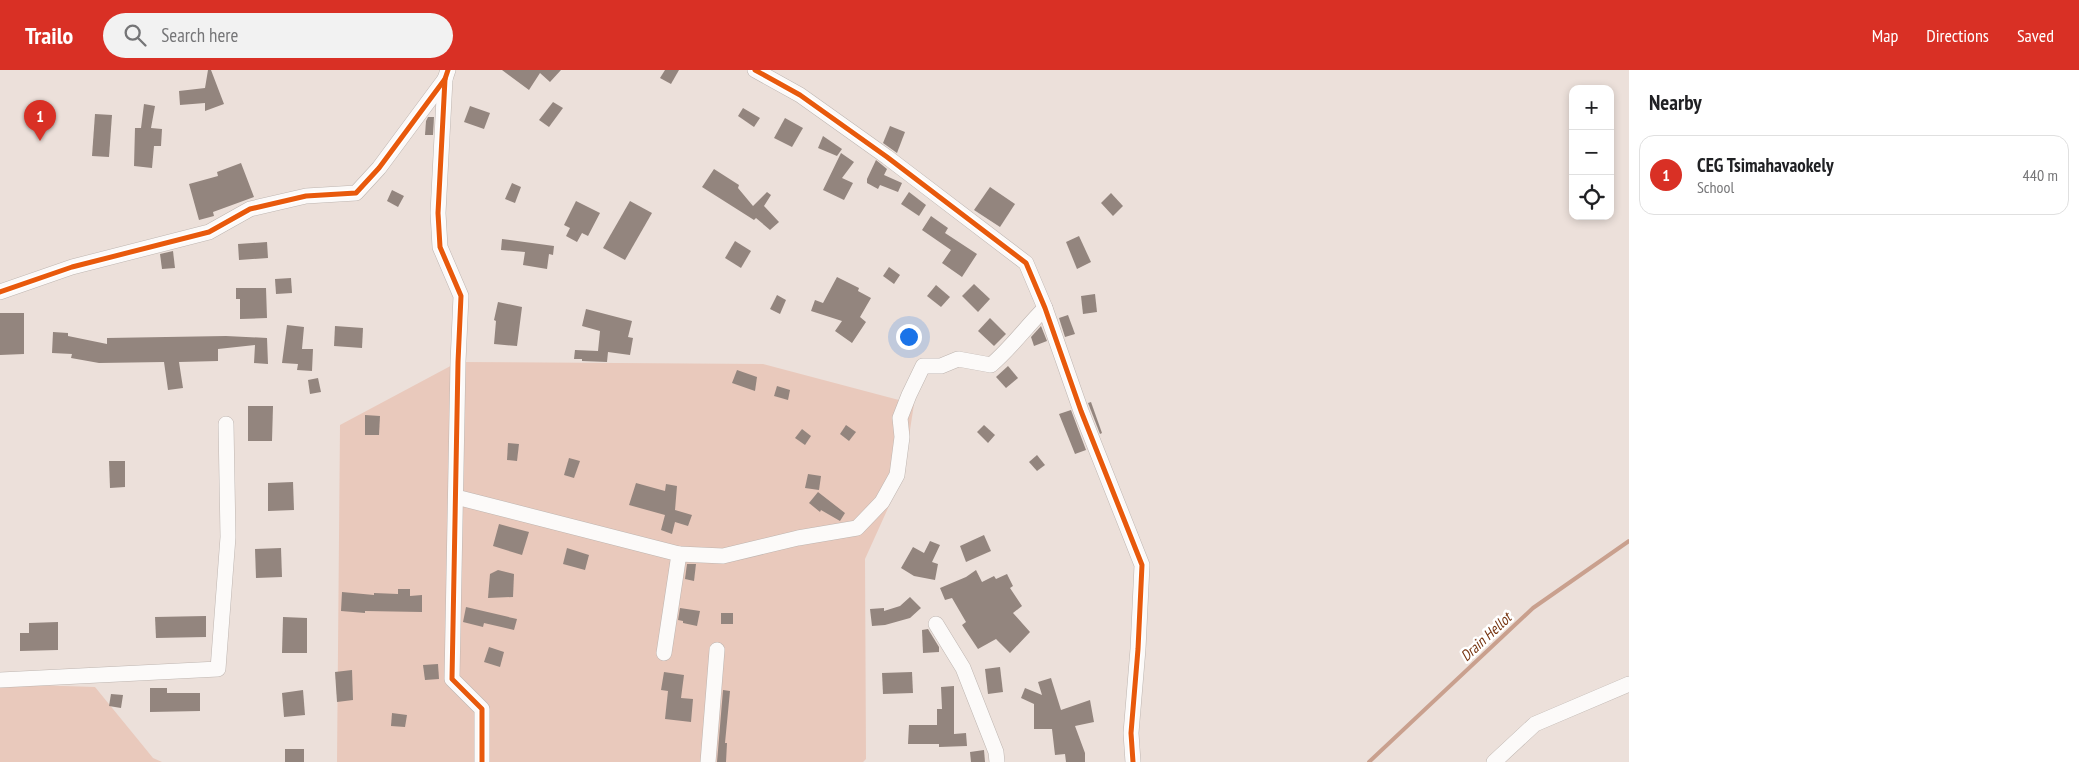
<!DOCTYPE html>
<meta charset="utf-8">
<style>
body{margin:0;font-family:"PT Sans Narrow",sans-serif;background:#f2f2f2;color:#202124}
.controls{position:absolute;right:15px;top:15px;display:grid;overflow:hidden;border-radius:10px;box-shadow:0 2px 8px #0003}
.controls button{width:45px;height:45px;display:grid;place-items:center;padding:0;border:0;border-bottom:1px solid #e0e0e0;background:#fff;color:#202124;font:25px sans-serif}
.you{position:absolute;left:908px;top:266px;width:18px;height:18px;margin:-12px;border:4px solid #fff;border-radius:50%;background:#1a73e8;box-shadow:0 0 0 8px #1a73e833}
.badge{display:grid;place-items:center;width:32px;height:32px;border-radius:50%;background:#d93025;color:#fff;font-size:16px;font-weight:700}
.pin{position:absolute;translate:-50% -41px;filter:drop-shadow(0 1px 2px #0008)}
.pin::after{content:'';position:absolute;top:26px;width:18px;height:15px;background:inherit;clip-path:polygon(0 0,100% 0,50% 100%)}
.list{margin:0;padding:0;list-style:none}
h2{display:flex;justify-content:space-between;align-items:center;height:65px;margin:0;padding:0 20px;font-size:21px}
h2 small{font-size:16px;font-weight:400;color:#757577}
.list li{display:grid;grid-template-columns:32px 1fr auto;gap:15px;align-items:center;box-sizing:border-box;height:80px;margin:0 10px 10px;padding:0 10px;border:1px solid #e0e0e0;border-radius:15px}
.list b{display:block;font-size:19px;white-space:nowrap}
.list p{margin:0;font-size:16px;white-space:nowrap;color:#757577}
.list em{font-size:16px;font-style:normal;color:#757577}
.icon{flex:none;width:28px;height:28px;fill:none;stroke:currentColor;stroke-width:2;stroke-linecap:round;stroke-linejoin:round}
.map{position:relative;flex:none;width:1629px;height:692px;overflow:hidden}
header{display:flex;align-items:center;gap:30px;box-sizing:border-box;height:70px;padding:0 25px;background:#d93025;color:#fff}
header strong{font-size:24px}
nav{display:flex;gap:28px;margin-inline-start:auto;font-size:18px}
.search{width:350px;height:45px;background:#f2f2f2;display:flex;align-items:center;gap:12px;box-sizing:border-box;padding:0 18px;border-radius:28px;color:#757577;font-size:19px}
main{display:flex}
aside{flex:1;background:#fff}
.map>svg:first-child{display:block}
.green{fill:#e9c9bc}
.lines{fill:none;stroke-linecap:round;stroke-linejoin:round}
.stream{stroke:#c9a08e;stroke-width:4}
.building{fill:#93857e}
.minor-casing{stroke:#beb5b0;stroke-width:16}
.minor{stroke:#fcfaf9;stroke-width:15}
.cycleway-casing{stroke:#fff;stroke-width:8}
.cycleway{stroke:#e8590c;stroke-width:5}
.labels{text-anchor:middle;stroke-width:5;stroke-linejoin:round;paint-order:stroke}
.water-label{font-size:15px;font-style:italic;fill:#763410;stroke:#fff}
</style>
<header>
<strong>Trailo</strong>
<div class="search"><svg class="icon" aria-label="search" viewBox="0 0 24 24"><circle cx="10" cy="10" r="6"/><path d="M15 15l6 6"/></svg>Search here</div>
<nav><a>Map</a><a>Directions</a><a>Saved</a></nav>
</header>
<main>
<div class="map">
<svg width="1629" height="692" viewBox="0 0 1629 692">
<rect width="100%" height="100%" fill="#ece0da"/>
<g class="green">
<polygon points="458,292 763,294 914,334 903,405 865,489 866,689 863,692 337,692 340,355"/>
<polygon points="0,614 95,617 153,688 162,692 0,692"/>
</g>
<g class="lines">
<polyline class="stream" points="1369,692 1533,538 1629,471"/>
</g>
<g class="building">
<polygon points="208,0 211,0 224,34 205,41 205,33 180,35 179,21 205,18"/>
<polygon points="502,0 561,0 550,12 540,3 529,20"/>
<polygon points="665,0 679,0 671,14 660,8"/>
<polygon points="553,32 563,38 549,57 539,50"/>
<polygon points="144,34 155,36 151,58 162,59 161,76 154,76 152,98 134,96 135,58 141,58"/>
<polygon points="470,36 490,43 484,59 464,52"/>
<polygon points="743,38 760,48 754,57 738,46"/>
<polygon points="95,44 112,45 109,87 92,86"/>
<polygon points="428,47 434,47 433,65 425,65 426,51"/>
<polygon points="785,48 803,58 792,77 774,68"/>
<polygon points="890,56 905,62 897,83 883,73"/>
<polygon points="823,66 842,79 837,86 818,78"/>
<polygon points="841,83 854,92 842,108 853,113 844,130 823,120"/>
<polygon points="876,90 887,99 884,105 902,113 898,122 880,115 878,119 867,113 867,109"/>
<polygon points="241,93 254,127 213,142 214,146 199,150 189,114 218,106 217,102"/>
<polygon points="714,99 739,115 738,118 753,136 767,122 771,125 764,136 779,152 770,160 756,148 754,150 702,117"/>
<polygon points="512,113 521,117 515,133 505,129"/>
<polygon points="990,117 1015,134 1000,157 974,140"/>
<polygon points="392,120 404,126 398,137 387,131"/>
<polygon points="909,122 926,135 919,146 901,134"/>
<polygon points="1111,123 1123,136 1113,146 1101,133"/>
<polygon points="576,131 600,143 588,166 582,163 577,172 566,166 570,158 564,155"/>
<polygon points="630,131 652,143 625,190 603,178"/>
<polygon points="931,146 948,158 945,163 977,184 962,207 942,193 951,180 922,160"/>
<polygon points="1079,166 1091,192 1077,199 1066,172"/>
<polygon points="502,169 554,176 553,185 549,184 547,199 523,195 525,182 501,180"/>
<polygon points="735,171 751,181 741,198 725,188"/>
<polygon points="267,172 268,188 239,190 238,174"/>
<polygon points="173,181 175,198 162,199 160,184"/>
<polygon points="889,197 900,205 894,214 883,206"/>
<polygon points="837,207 859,218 858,221 871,228 860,247 866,252 852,273 835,261 842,251 811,241 815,230 823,233"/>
<polygon points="291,208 292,223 276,224 275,209"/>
<polygon points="974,214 990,229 978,242 962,226"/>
<polygon points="936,215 950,227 941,237 927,226"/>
<polygon points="236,218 266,218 267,248 240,249 240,229 236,229"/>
<polygon points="1095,224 1097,242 1083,244 1081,226"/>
<polygon points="777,225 786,230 780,244 770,239"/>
<polygon points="498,232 522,237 517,276 494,274 496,251 494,250"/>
<polygon points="586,239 632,251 628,267 633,268 630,285 608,282 607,292 582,291 582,289 574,289 575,280 598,281 600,261 582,256"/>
<polygon points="0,243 24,243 24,284 0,285"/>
<polygon points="1068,245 1075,264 1065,267 1059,248"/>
<polygon points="990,248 1006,264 994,276 978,261"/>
<polygon points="287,255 304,257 302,279 313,279 312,301 297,300 298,294 282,293"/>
<polygon points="335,256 363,258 362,278 334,276"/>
<polygon points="1041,256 1047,271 1034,276 1031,267"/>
<polygon points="53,262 68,263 68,266 107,274 107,268 226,266 267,268 268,294 254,293 255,275 218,279 218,291 179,292 183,318 168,320 164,292 99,293 71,288 72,284 52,283"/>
<polygon points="1008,296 1018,308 1006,318 996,307"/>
<polygon points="737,300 757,307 755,321 732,313"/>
<polygon points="318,308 321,322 310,324 308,310"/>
<polygon points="777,316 790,320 788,330 774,326"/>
<polygon points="1091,332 1102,363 1100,364 1088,333"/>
<polygon points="248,336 273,336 272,371 248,371"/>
<polygon points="1071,340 1086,380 1075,384 1059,344"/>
<polygon points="365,345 380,346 379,365 365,365"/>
<polygon points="846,355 856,362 849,371 840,364"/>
<polygon points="984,355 995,365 988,373 977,362"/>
<polygon points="802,359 811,366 805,375 795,368"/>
<polygon points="508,373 519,374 517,391 507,390"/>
<polygon points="1037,385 1045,395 1037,401 1029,392"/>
<polygon points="569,388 580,391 574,408 564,405"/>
<polygon points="109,391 125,391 125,417 110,418"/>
<polygon points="808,404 821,406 819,420 805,418"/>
<polygon points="293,412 294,440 268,441 268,413"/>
<polygon points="636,413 665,421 666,414 677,416 675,440 692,445 688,456 675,452 672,464 661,460 665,445 629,435"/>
<polygon points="818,422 845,443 840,451 821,440 820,442 809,433"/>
<polygon points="499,454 529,462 522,485 493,476"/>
<polygon points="984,465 991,481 966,492 960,476"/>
<polygon points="930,471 940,475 932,492 938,494 935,510 914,506 901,498 913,477 924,483"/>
<polygon points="281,478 282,507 256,508 255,479"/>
<polygon points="567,478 589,485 585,500 563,494"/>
<polygon points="687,494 696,494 694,511 685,509"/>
<polygon points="498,500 514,504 513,527 488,528 490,504"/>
<polygon points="976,500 982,512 994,506 996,509 1007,504 1013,516 1010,518 1022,536 1013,543 1030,562 1010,583 996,569 978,579 962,555 966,552 952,528 945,530 940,518 966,507"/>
<polygon points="398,519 410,519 410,526 422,525 422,542 365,541 365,543 341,541 342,522 374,525 374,523 398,524"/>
<polygon points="910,527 921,538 910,548 885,555 872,556 870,539 884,538 884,541 900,536"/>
<polygon points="466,537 517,549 514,560 484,553 483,557 463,552"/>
<polygon points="680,538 700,541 697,556 683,553 683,551 678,550"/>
<rect x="721" y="543" width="12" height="11"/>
<polygon points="206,546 206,567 156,568 155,547"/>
<polygon points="283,547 307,548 307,583 282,583"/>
<polygon points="58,552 58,580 20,581 20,563 29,563 29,553"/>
<polygon points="928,559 939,577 939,582 923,583 922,560"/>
<polygon points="489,577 504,582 500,597 484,592"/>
<polygon points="438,594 439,609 425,610 423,595"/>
<polygon points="1000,597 1003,622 988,624 985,599"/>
<polygon points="352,600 353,630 337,632 335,602"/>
<polygon points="664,602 684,605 681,628 693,629 691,652 665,649 668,621 661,620"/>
<polygon points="912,602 913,623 883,624 882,603"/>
<polygon points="1051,608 1061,640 1090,630 1094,652 1075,656 1085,683 1085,692 1066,692 1065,684 1055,685 1052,659 1034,659 1034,634 1021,628 1025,618 1042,625 1038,612"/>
<polygon points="954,616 954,664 966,663 967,676 939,677 939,674 908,674 909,655 937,655 937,639 942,639 941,617"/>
<polygon points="150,618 167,618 167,623 200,623 200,641 150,642"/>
<polygon points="303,620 305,645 284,647 282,623"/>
<polygon points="723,620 730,621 725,673 727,673 726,692 717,692"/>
<polygon points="111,624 123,625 121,638 109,636"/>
<polygon points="392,643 407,645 405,657 391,656"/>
<rect x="285" y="679" width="19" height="13"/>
<polygon points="984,680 985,692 971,692 970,682"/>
</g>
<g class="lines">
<defs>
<g id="minor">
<polyline points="448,0 445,9 438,143 440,177 461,226 458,292 452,609 482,639 482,692"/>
<polyline points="755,0 800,25 887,87 1026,193 1045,238 1081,341 1142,495 1138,579 1131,663 1133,692"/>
<polyline points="0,222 72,197 209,162 250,139 306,126 356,123 379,98 445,9"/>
<polyline points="456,427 679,484 664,583"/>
<path d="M679,484L723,486L798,468L857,458L882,432L897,405L902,367L900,348L909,325L923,296H941L958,289L991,295C1011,278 1026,257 1045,238"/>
<polyline points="936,554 963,598 996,682 997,692"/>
<polyline points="0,610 218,599 228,467 226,354"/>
<polyline points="708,692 717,580"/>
<polyline points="1494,692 1535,654 1629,614"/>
</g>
</defs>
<use href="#minor" class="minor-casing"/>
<use href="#minor" class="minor"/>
<defs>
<g id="cycleway">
<polyline points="448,0 445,9 438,143 440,177 461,226 458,292 452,609 482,639 482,692"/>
<polyline points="755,0 800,25 887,87 1026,193 1045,238 1081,341 1142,495 1138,579 1131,663 1133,692"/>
<polyline points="0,222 72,197 209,162 250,139 306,126 356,123 379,98 445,9"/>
</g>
</defs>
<use href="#cycleway" class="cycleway-casing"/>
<use href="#cycleway" class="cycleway"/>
</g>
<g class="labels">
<g class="water-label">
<text transform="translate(1486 567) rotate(-43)" y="5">Drain Hellot</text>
</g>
</g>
</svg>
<div class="controls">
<button>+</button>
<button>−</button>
<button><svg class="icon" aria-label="locate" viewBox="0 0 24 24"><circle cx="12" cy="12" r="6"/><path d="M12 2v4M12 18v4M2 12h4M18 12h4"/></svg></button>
</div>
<div class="you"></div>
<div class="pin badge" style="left:40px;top:71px">1</div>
</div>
<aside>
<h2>Nearby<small></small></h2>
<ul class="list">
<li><span class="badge">1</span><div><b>CEG Tsimahavaokely</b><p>School</p></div><em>440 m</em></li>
</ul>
</aside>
</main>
